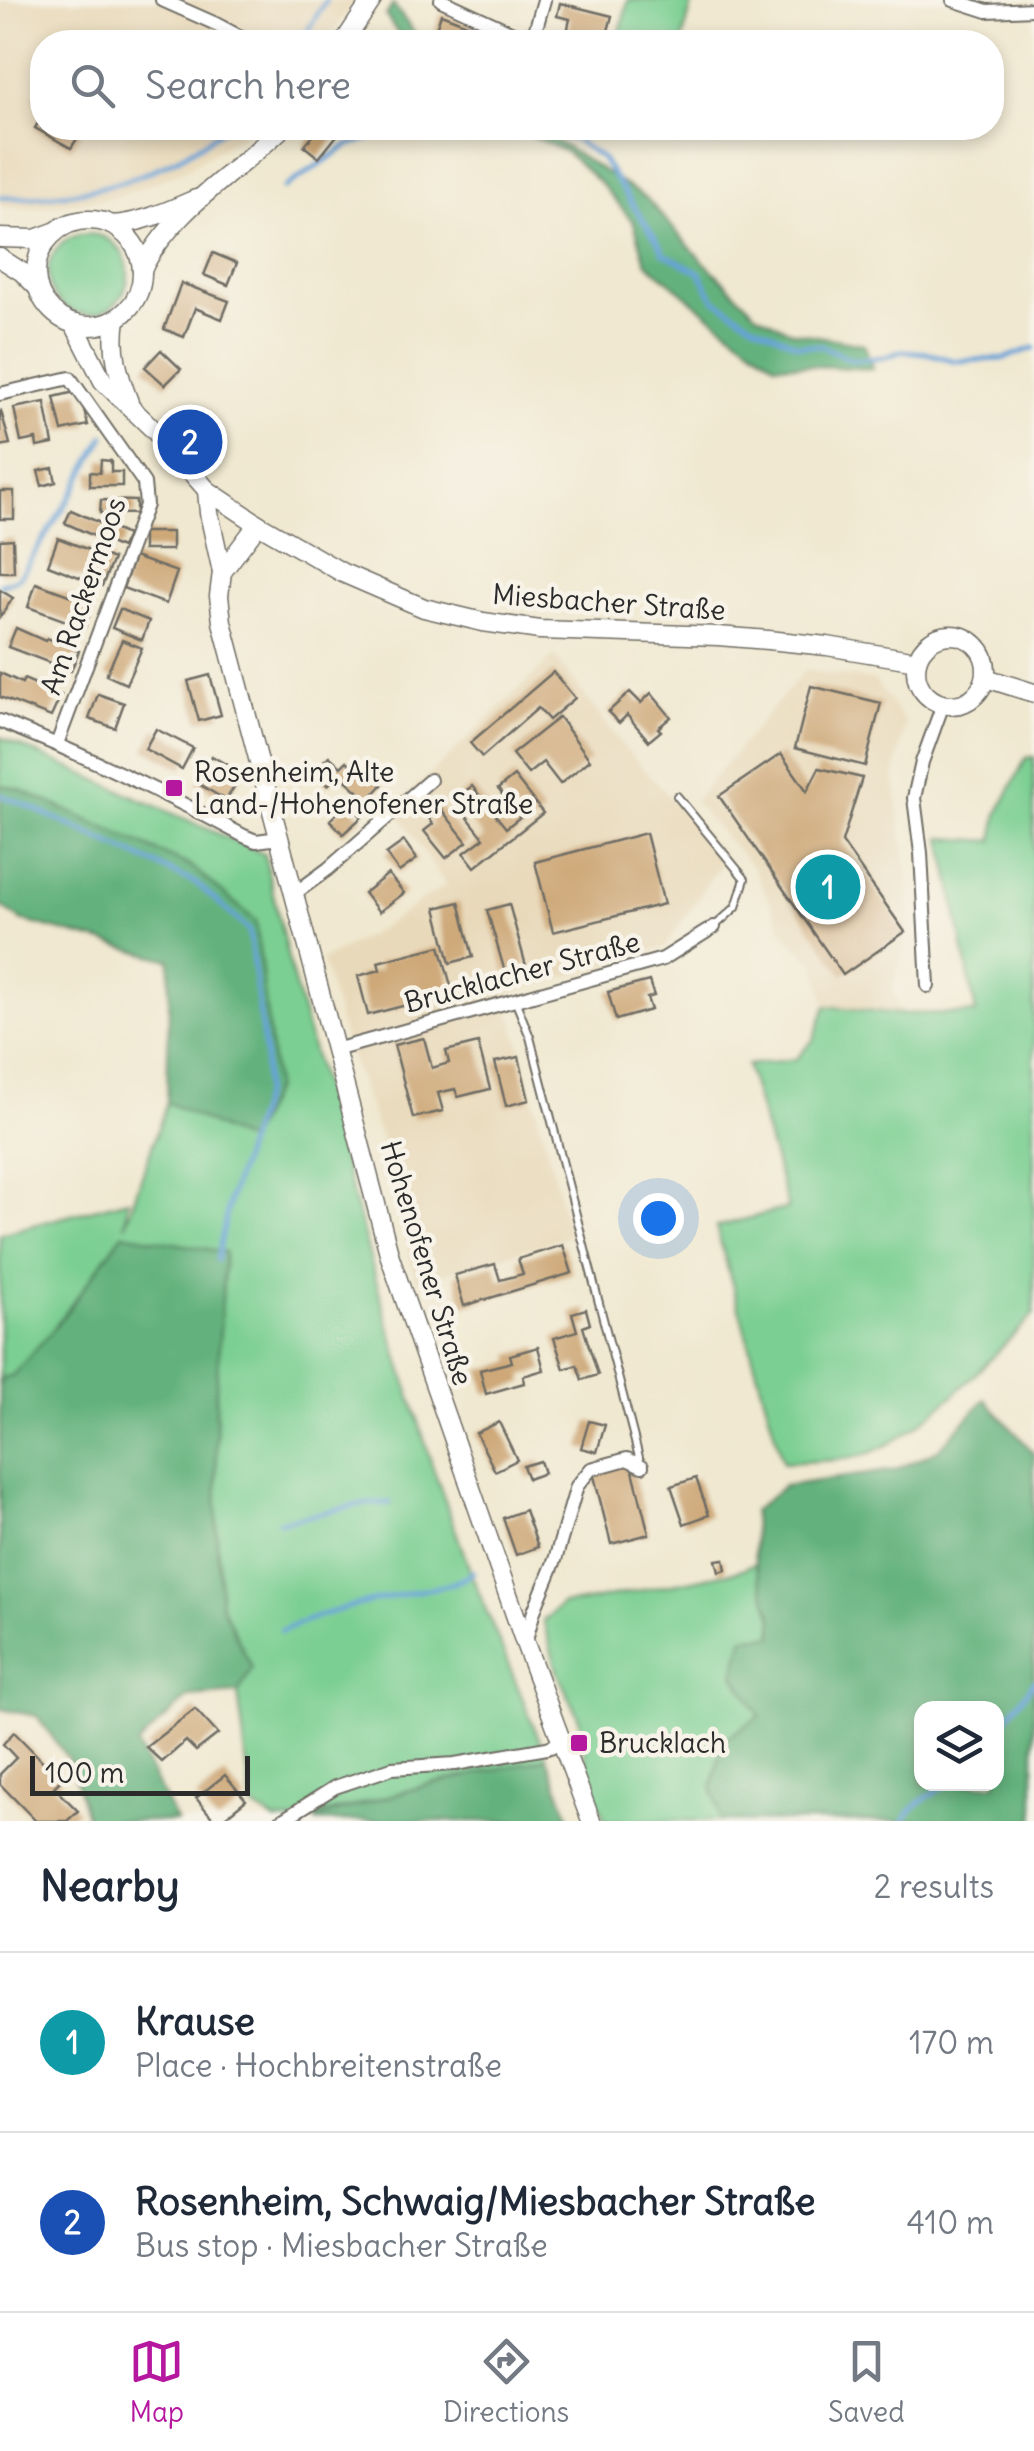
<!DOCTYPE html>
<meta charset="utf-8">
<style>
body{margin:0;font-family:Delius,sans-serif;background:#f6f6f7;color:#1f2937}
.controls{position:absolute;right:30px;bottom:30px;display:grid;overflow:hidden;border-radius:20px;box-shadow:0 5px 15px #0003}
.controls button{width:90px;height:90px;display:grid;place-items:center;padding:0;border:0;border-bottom:2px solid #e0e1e3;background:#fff;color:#1f2937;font:50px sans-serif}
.scale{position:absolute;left:30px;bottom:25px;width:220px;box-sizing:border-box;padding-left:10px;border:5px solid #2b2b2b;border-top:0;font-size:28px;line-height:35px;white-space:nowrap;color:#2b2b2b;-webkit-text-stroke:8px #f7f3e8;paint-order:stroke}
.you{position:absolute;left:658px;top:1218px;width:35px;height:35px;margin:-25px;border:8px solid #fff;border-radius:50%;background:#1a73e8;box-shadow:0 0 0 15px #1a73e833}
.badge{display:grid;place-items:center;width:65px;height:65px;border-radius:50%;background:#b5179e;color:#fff;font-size:32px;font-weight:700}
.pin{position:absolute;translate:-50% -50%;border:5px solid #fff;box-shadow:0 2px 10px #0006}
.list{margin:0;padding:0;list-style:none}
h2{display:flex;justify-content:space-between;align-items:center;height:130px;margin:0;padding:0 40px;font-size:42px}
h2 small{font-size:32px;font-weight:400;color:#747a83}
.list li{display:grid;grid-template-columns:65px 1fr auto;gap:30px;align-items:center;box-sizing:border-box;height:180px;padding:0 40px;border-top:2px solid #e0e1e3}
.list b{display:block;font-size:38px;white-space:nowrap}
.list p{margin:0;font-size:32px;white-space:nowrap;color:#747a83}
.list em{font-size:32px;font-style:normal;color:#747a83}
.icon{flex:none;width:55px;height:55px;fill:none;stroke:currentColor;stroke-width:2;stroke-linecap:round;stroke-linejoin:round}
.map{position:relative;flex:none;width:1034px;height:1821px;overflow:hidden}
.search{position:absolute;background:#fff;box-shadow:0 5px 15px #0003;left:30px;right:30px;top:30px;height:110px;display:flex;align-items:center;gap:25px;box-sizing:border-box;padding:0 35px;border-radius:40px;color:#747a83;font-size:38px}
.sheet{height:490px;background:#fff}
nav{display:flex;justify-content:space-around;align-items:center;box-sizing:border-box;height:140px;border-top:2px solid #e0e1e3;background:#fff;font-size:28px;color:#747a83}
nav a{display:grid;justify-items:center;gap:5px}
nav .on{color:#b5179e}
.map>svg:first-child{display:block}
.built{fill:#e8d9ba}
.green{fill:#7bcf93;stroke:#537d5f;stroke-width:2.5}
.forest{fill:#64b27d;stroke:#486e54;stroke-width:2.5;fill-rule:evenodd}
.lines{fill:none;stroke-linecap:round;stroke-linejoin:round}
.stream{stroke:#68a3d8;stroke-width:5}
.building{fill:#cea878}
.service-casing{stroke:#706d65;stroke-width:10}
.minor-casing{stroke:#706d65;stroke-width:16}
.secondary-casing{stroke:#706d65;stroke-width:21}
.service{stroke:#fff;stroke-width:6}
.minor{stroke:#fff;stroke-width:12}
.secondary{stroke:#fff;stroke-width:18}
.poi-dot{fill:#b5179e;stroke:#f7f3e8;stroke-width:4}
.labels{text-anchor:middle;stroke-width:9;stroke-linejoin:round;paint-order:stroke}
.street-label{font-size:28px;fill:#2b2b2b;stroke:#f7f3e8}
.poi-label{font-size:28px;fill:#2b2b2b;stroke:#f7f3e8;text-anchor:start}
</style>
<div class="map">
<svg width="1034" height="1821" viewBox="0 0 1034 1821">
<rect width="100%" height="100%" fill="#f7f3e8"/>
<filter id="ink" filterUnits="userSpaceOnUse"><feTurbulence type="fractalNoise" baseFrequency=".01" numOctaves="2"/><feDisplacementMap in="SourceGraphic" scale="20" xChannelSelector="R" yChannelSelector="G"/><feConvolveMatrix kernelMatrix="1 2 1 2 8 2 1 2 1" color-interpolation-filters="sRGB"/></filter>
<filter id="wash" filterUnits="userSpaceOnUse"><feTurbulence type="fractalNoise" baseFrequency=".0048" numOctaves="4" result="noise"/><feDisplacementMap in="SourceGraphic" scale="40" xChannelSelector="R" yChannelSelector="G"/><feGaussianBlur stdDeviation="2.25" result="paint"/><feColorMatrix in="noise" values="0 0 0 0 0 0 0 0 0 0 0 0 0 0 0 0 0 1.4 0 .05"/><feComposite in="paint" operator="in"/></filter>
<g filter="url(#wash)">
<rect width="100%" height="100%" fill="#f0e8d0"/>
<g class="built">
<polygon points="0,0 356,0 325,42 42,42 42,128 248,128 238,138 182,171 116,197 29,208 0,207"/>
<polygon points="554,656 623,746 724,858 666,946 506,994 570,1236 416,1281 389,1160 344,1038 322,960 378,930 446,885 393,805 419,785"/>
<polygon points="805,670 875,681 905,723 894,777 909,886 910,923 892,990 901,1014 826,1006 815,963 785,935 754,868 694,802"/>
</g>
<g class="green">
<polygon points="628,0 693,0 682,42 635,42 619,37"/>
<circle cx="88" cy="274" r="40"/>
<polygon points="0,737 264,854 291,971 387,1320 433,1468 472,1576 547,1758 427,1785 300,1821 276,1821 252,1806 238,1693 252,1668 221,1605 217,1541 216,1393 123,1234 56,1326 13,1375 0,1379 0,1234 128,1200 125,1226 167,1102 248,1142 256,921 21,790 0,785"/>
<path d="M1034,757V1314C993,1356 917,1442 860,1456C836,1462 808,1461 783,1463L716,1227L788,1208L747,1065L796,1059L814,1039L826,1006L901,1014L976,1013L942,838L993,841L998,814L1026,758Z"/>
<polygon points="755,1563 773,1618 774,1637 760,1716 722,1820 605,1821 588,1774 579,1719 558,1674 543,1621 562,1604 582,1602 738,1571"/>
</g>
<g class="forest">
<polygon points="393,4 421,42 404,42 386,16"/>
<polygon points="515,128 536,128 647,199 699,257 757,314 793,332 864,344 873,369 775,364 712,317 646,262 634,223 602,185 566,152"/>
<polygon points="0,785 21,790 191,866 256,921 275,1087 248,1142 167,1102 170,960 21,920 0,905"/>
<polygon points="123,1234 225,1252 216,1393 217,1541 221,1605 252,1668 238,1693 188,1697 137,1745 176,1821 87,1821 71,1763 37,1716 0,1709 0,1379 13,1375 56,1326"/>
<path d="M985,1399L1034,1453V1821H721L722,1820L712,1788L723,1740L760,1716L734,1674L744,1637L774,1636L773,1618L755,1563L753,1511L784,1486L895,1470L938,1450ZM922,1708H996V1784H922Z"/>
<polygon points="547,1758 571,1821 316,1821 316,1818 427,1785"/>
</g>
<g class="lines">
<g class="stream">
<polyline points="301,42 326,0"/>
<polyline points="539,128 575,140 601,158 662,248 663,253 699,272 714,299 752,323 798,345 822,346 853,360 886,357 902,351 927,353 955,361 1002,359 1034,348"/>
<polyline points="284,188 347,146 399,128"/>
<path d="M0,197C18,199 36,197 54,195C119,189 172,167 225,128"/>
<polyline points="0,585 19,578 73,493 104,436"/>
<polyline points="0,795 19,802 196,883 249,930 265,1056 264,1092 230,1197 217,1260"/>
<polyline points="279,1522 363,1504 390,1503"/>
<path d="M281,1631C319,1613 363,1603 404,1594C427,1588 454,1588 473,1572"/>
<path d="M996,1735C1007,1714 1022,1701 1034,1681"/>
<path d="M904,1821C916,1801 930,1795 949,1784"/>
</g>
</g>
<g id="blocks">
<g class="building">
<polygon points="560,3 612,16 605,42 586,42 566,37 570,19 557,16"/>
<polygon points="441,14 475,27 469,42 431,42"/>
<polygon points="42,82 42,103 33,98"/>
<polygon points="42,116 42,128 84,128 71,148 35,128"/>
<polygon points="319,128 343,128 319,158 304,146"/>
<polygon points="213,253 237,263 228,285 204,275"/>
<polygon points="181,283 229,301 222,319 195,308 184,337 164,329"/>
<polygon points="161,350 181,369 165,385 145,367"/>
<polygon points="79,391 88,425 62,431 54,397"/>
<polygon points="45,402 53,444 37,447 36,439 21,442 14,408"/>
<polygon points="1,411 10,444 0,446 0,412"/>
<polygon points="101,460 111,461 111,472 122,472 122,486 90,486 90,472 100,473"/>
<polygon points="53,468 56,482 42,486 38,471"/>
<rect x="0" y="491" width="14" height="28"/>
<polygon points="101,500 136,501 136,514 100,513"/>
<polygon points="71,510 127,535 121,548 65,523"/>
<rect x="143" y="532" width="29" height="18"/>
<polygon points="58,538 113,559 102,586 48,565"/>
<polygon points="13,539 14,572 0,572 0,540"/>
<polygon points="134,557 177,572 166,604 123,588"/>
<polygon points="36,583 93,604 85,628 28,607"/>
<polygon points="0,590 13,598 0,617"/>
<polygon points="120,609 149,621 142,640 112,628"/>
<polygon points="16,628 45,641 47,638 79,651 71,671 8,647"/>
<polygon points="122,640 142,648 126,684 106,675"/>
<polygon points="553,672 575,698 549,720 538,708 482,757 470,743"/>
<polygon points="0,673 22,683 24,679 61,695 51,717 0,697"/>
<polygon points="210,675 221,715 199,721 188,681"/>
<polygon points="811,686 881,703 865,766 795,748"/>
<polygon points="630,692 641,703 651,693 671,717 658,728 661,731 649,741 627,715 619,723 608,712"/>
<polygon points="98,694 124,703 115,728 89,719"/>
<polygon points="559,717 590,760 560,784 543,762 528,774 512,754"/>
<polygon points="156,729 193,748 182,769 145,749"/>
<polygon points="781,754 807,791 819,768 862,778 842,842 905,932 843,975 719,796"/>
<polygon points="212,756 242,774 226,800 197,783"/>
<polygon points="329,756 341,767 347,761 364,777 369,772 382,785 368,800 339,774 328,785 314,771"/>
<polygon points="514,776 543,813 475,867 464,853 484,838 454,800 472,786 506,828 520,817 498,789"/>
<polygon points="348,802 362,817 343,834 330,820"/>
<polygon points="437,804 467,842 446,858 424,831 433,824 426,814"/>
<polygon points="646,833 664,904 553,932 535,862"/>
<polygon points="404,841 417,859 399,872 386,854"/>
<polygon points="388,874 404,893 379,912 364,893"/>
<polygon points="459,902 473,957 450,963 436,908"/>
<polygon points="509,904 526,966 505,972 487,910"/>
<polygon points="440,946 453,993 368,1015 358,976 380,970 378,962"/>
<polygon points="649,981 654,996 647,998 651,1010 616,1020 608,992"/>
<polygon points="424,1038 432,1068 449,1063 446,1051 478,1043 490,1089 458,1097 455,1089 438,1093 443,1111 413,1118 394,1045"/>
<polygon points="519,1057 529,1100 506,1106 495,1062"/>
<polygon points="563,1245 572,1273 464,1306 455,1275 495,1264 500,1280 523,1274 518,1259"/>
<polygon points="586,1309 590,1324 583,1327 598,1375 582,1380 577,1365 564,1369 554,1338 577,1331 572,1313"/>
<polygon points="538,1347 544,1370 523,1376 524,1383 486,1394 480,1370 512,1362 510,1355"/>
<polygon points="589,1421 605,1425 597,1452 581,1448"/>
<polygon points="499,1422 517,1460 495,1471 476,1433"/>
<polygon points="540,1461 544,1473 528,1479 523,1466"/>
<polygon points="631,1463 649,1534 611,1544 593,1472"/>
<polygon points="696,1478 709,1515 684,1524 671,1486"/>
<polygon points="525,1510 538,1547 516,1555 503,1518"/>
<polygon points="724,1559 726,1570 719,1572 716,1560"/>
<polygon points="195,1709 218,1734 196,1751 186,1741 162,1762 146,1747"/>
<polygon points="14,1732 61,1780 54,1787 78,1811 67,1821 36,1821 0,1784 0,1774 16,1758 3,1744"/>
<polygon points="225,1775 246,1800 220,1821 215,1821 196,1798"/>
</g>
</g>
</g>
<g filter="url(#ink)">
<use href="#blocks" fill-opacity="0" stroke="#706d65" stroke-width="2.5"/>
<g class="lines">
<defs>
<g id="service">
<polyline points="677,796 745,879 736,907 715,926"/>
<polyline points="515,1000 530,1037 641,1465"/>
</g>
<g id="minor">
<polyline points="162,0 216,24 250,42"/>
<polyline points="441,0 532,42 544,0"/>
<polyline points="953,0 987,11 1034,9"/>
<polyline points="0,394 70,378 144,483 146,505 57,744"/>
<path d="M0,721C84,755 165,793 244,836L256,841L279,838"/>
<polyline points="294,894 328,869 430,780"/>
<polyline points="928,986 921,853 914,798 922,762 943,704"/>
<polyline points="335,1050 663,959 714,927"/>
<polyline points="525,1643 534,1611 555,1560 577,1486 591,1469 627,1459 642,1466"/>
<polyline points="281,1821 335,1787 392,1768 455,1764 547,1748 561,1743"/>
</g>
<g id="secondary">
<polyline points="344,42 372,0"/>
<circle cx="89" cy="273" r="53"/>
<path d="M111,225C142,223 168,211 196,199"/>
<polyline points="0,238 35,239 54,232"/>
<polyline points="0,258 22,272 38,288"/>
<path d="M142,270C168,213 238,171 282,128"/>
<path d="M116,319C111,350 118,374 129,402"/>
<polyline points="74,324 103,381 155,431 207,490 258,524 343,573 424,608 483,622 540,630 718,636 768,640 827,646 917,661"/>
<polyline points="207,490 209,513 222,572"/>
<polyline points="258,524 222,572 219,596 222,622 390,1257 525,1643 591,1821"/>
<circle cx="951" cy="670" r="35"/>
<polyline points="986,678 1034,693"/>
</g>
</defs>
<use href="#service" class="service-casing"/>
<use href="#minor" class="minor-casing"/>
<use href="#secondary" class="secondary-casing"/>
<use href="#service" class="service"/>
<use href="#minor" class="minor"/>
<use href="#secondary" class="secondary"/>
</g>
</g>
<g class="poi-dot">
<rect x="164" y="778" width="20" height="20" rx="5"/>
<rect x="569" y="1733" width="20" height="20" rx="5"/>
</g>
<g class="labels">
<g class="street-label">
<text transform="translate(83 596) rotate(-71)" y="10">Am Rackermoos</text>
<text transform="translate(609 602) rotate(4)" y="10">Miesbacher Straße</text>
<text transform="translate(522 972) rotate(-15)" y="10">Brucklacher Straße</text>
<text transform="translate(427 1263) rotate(73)" y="10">Hohenofener Straße</text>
</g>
<g class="poi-label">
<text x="194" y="782">Rosenheim, Alte<tspan x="194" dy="32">Land-/Hohenofener Straße</tspan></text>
<text x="599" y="1753">Brucklach</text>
</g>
</g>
</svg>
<div class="controls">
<button><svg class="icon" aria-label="layers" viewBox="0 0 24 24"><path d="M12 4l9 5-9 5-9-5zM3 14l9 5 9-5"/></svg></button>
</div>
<div class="scale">100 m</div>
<div class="you"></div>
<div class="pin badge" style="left:828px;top:887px;background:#0f9aa8">1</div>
<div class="pin badge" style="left:190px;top:442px;background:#1a4fb4">2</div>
<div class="search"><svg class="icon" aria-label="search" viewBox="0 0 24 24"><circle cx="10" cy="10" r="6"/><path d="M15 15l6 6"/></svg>Search here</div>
</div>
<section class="sheet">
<h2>Nearby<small>2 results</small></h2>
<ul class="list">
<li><span class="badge" style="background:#0f9aa8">1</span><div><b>Krause</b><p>Place · Hochbreitenstraße</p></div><em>170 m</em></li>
<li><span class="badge" style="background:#1a4fb4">2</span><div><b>Rosenheim, Schwaig/Miesbacher Straße</b><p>Bus stop · Miesbacher Straße</p></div><em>410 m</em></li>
</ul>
</section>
<nav>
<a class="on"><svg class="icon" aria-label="map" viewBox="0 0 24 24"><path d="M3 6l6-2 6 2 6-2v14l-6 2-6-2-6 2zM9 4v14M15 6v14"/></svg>Map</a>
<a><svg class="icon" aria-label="directions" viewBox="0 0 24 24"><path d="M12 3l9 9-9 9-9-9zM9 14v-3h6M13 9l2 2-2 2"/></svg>Directions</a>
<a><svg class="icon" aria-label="saved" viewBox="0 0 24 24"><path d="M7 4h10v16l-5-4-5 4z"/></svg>Saved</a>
</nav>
